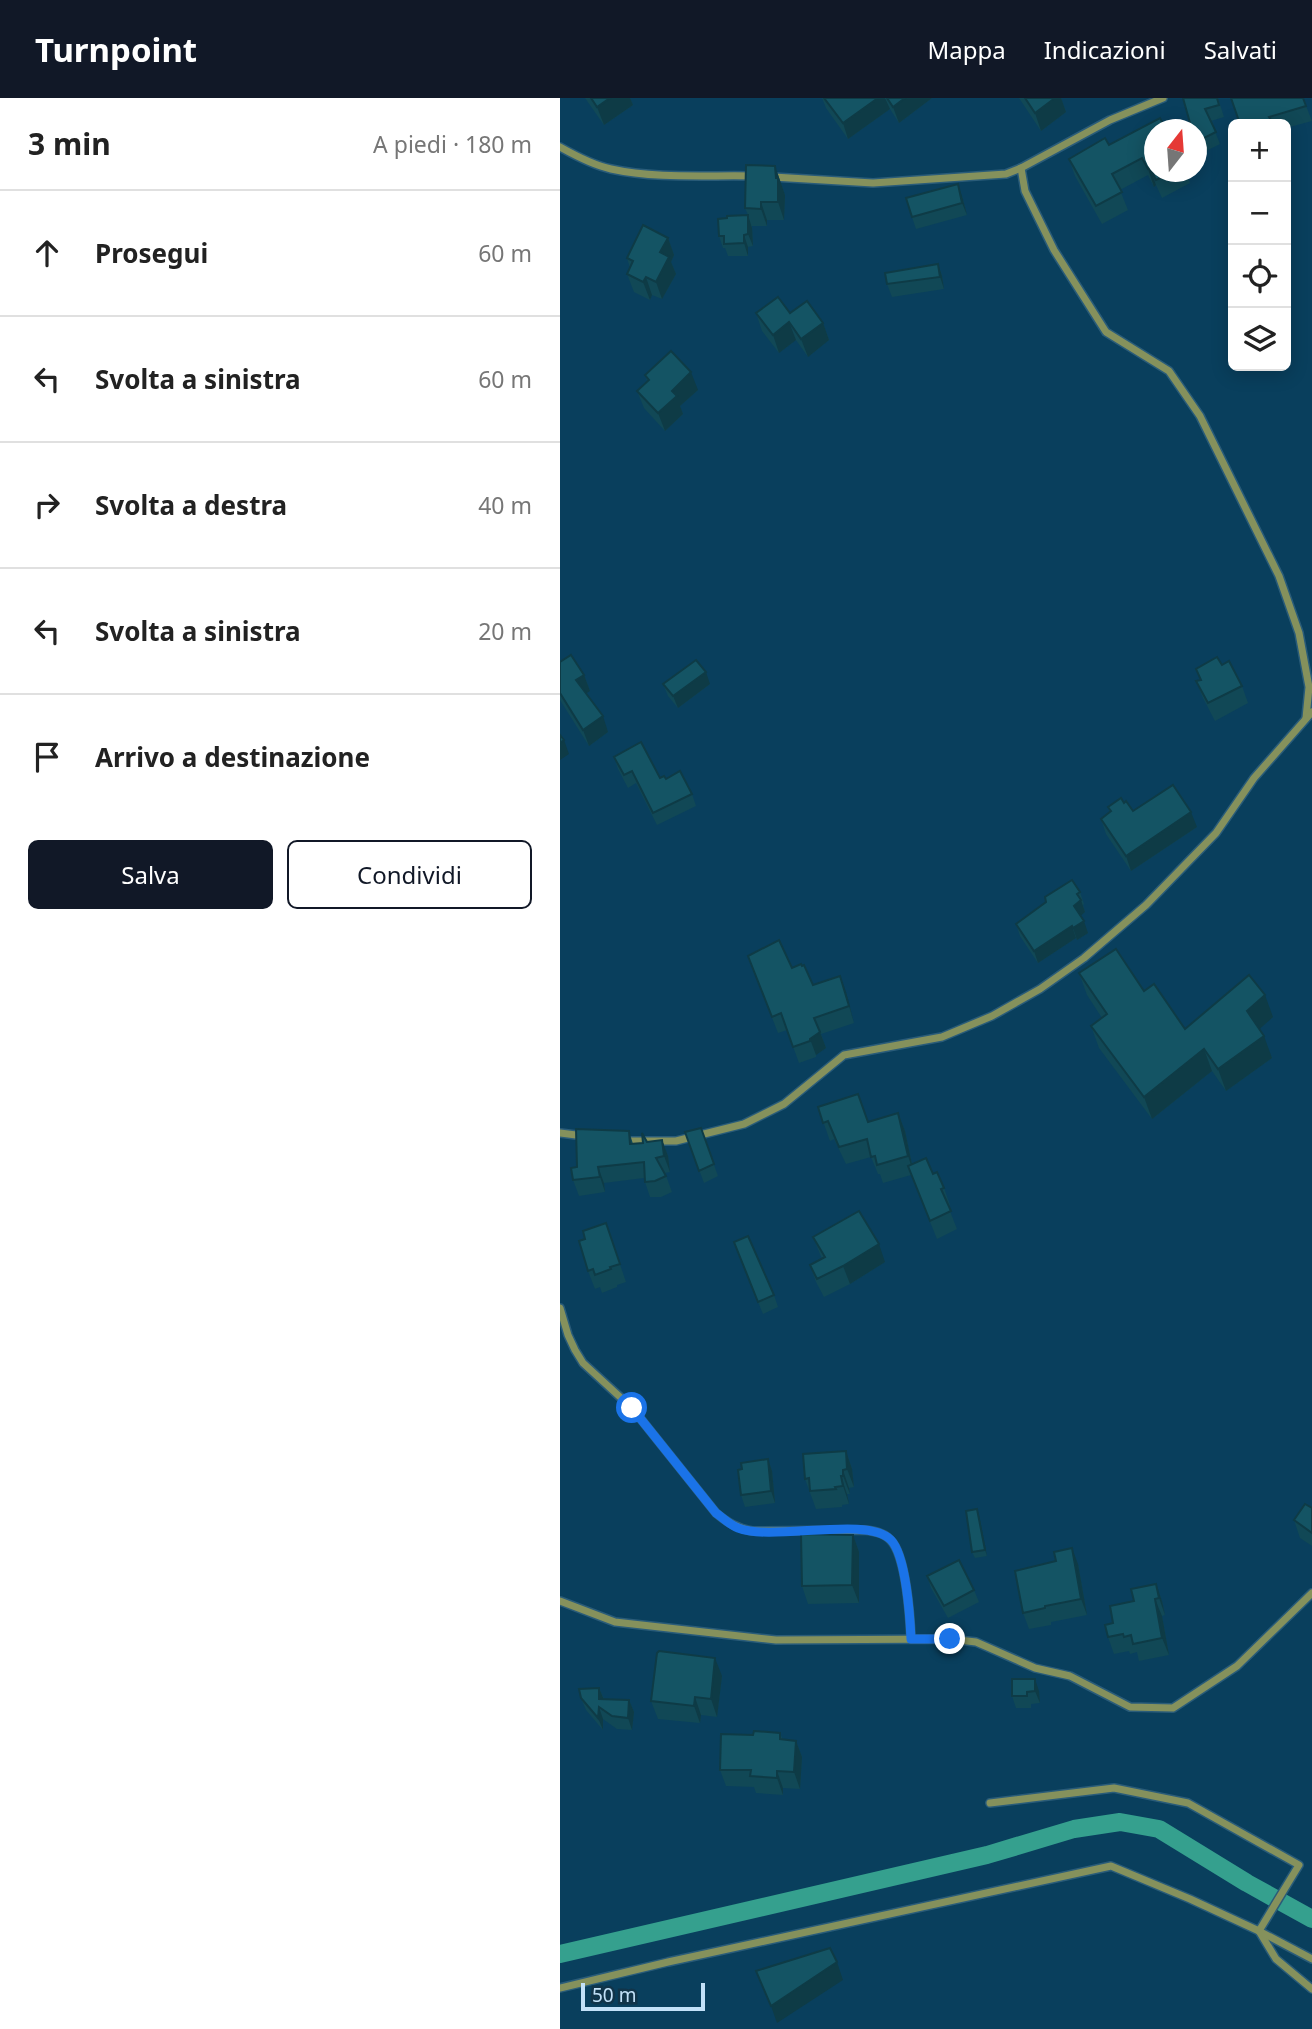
<!DOCTYPE html>
<html lang="it">
<meta charset="utf-8">
<style>
body{margin:0;font-family:"Noto Sans",sans-serif;background:#f6f6f6;color:#222}
.controls{position:absolute;right:21px;top:21px;display:grid;overflow:hidden;border-radius:10px;box-shadow:0 4px 18px #0003}
.controls button{width:63px;height:63px;display:grid;place-items:center;padding:0;border:0;border-bottom:2px solid #e0e0e0;background:#fff;color:#222;font:35px sans-serif}
.compass{position:absolute;left:584px;top:21px;width:63px;height:63px;border-radius:50%;background:#fff;box-shadow:0 4px 18px #0003;rotate:17deg}
.scale{position:absolute;left:21px;bottom:18px;width:124px;box-sizing:border-box;padding-left:7px;border:4px solid #c2e1f8;border-top:0;font-size:19px;line-height:24px;white-space:nowrap;color:#c2e1f8;-webkit-text-stroke:5px #113449;paint-order:stroke}
.stop{position:absolute;width:21px;height:21px;margin:-16px;border:5px solid #1a73e8;border-radius:50%;background:#fff}
.stop.end{background:#1a73e8;border-color:#fff;box-shadow:0 2px 7px #0008}
.list{margin:0;padding:0;list-style:none}
h2{display:flex;justify-content:space-between;align-items:center;height:91px;margin:0;padding:0 28px;font-size:30px}
h2 small{font-size:23px;font-weight:400;color:#767676}
.list li{display:grid;grid-template-columns:46px 1fr auto;gap:21px;align-items:center;box-sizing:border-box;height:126px;padding:0 28px;border-top:2px solid #e0e0e0}
.list b{display:block;font-size:26px;white-space:nowrap}
.list em{font-size:23px;font-style:normal;color:#767676}
.actions{display:flex;gap:14px;padding:21px 28px}
.actions a{flex:1;padding:16px 0;border:2px solid #111827;border-radius:10px;text-align:center;font-size:24px;color:#111827}
.actions .main{background:#111827;color:#fff}
.icon{flex:none;width:38px;height:38px;fill:none;stroke:currentColor;stroke-width:2;stroke-linecap:round;stroke-linejoin:round}
.map{position:relative;flex:none;width:752px;height:1931px;overflow:hidden}
header{display:flex;align-items:center;gap:42px;box-sizing:border-box;height:98px;padding:0 35px;background:#111827;color:#fff}
header strong{font-size:33px}
nav{display:flex;gap:38px;margin-inline-start:auto;font-size:24px}
main{display:flex}
aside{flex:1;background:#fff}
.map>svg:first-child{display:block}
.lines{fill:none;stroke-linecap:round;stroke-linejoin:round}
.canal{stroke:#35a08e;stroke-width:18}
.street-casing{stroke:#2a5c79;stroke-width:10}
.street{stroke:#85915c;stroke-width:7}
.wall{fill:#114856}
.shaded-wall{fill:#0e3b46}
.building{fill:#145464;stroke:#0e3b46;stroke-width:2}
.route{stroke:#1a73e8;stroke-width:9}
</style>
<header>
<strong>Turnpoint</strong>
<nav><a>Mappa</a><a>Indicazioni</a><a>Salvati</a></nav>
</header>
<main>
<aside>
<h2>3 min<small>A piedi · 180 m</small></h2>
<ul class="list">
<li><svg class="icon" aria-label="ahead" viewBox="0 0 24 24"><path d="M12 20V5M6 11l6-6 6 6"/></svg><div><b>Prosegui</b></div><em>60 m</em></li>
<li><svg class="icon" aria-label="left" viewBox="0 0 24 24"><path d="M17 20v-9H6M10 6l-5 5 5 5"/></svg><div><b>Svolta a sinistra</b></div><em>60 m</em></li>
<li><svg class="icon" aria-label="right" viewBox="0 0 24 24"><path d="M7 20v-9h11M14 6l5 5-5 5"/></svg><div><b>Svolta a destra</b></div><em>40 m</em></li>
<li><svg class="icon" aria-label="left" viewBox="0 0 24 24"><path d="M17 20v-9H6M10 6l-5 5 5 5"/></svg><div><b>Svolta a sinistra</b></div><em>20 m</em></li>
<li><svg class="icon" aria-label="arrive" viewBox="0 0 24 24"><path d="M6 21V4h12l-3 4 3 4H6"/></svg><div><b>Arrivo a destinazione</b></div></li>
</ul>
<div class="actions"><a class="main">Salva</a><a>Condividi</a></div>
</aside>
<div class="map">
<svg width="752" height="1931" viewBox="0 0 752 1931">
<rect width="100%" height="100%" fill="#093f5d"/>
<g class="lines">
<polyline class="canal" points="0,1856 427,1757 514,1731 560,1724 599,1731 687,1785 752,1821"/>
<defs>
<g id="street">
<path d="M0,49C16,58 33,67 51,71C96,81 147,77 194,78"/>
<polyline points="461,70 465,93 494,152 546,234 609,273 640,318 719,478 739,535 749,589 746,620"/>
<polyline points="213,79 313,85 446,76 461,70 550,22 603,0"/>
<polyline points="0,1035 24,1038"/>
<polyline points="63,1043 116,1043 184,1026 224,1006 284,957 382,939 432,918 480,891 524,860 586,807 656,735 694,680 752,614"/>
<path d="M0,1210L8,1237L15,1252L23,1265L72,1310L156,1415C168,1425 177,1430 192,1433L304,1432C315,1433 326,1435 333,1445C346,1463 350,1517 351,1541"/>
<polyline points="0,1503 55,1524 216,1542 390,1541 416,1544 475,1570 510,1578 570,1609 613,1610 677,1568 752,1495"/>
<polyline points="430,1705 554,1690 628,1705 739,1767 699,1833 716,1861 752,1891"/>
<polyline points="0,1890 108,1864 551,1768 630,1801 699,1833 752,1861"/>
</g>
</defs>
<use href="#street" class="street-casing"/>
<use href="#street" class="street"/>
</g>
<g class="wall">
<polygon points="25,0 70,0 73,7 44,27"/>
<polygon points="262,0 372,0 339,25 330,11 288,41 266,10"/>
<polygon points="459,0 501,0 506,14 481,33"/>
<polygon points="623,0 658,0 664,19 651,23 660,46 640,56 636,48 636,32"/>
<polygon points="743,0 752,23 726,30 726,26 680,26"/>
<polygon points="600,20 594,74 626,74 630,85 602,100 596,87 594,89 588,77 560,92 568,112 542,126 515,78 509,61 549,47"/>
<polygon points="215,68 225,97 224,122 207,122 207,128 192,128 193,148 188,149 188,158 168,158 165,150 163,150 159,138 167,120 188,117 185,110"/>
<polygon points="402,98 407,117 356,131 352,119"/>
<polygon points="108,140 114,157 111,164 116,176 102,201 92,197 90,202 74,194 67,176 70,170 67,160"/>
<polygon points="378,166 382,178 384,191 332,199 327,186"/>
<polygon points="196,215 230,215 263,225 269,242 248,259 236,242 219,255 202,233"/>
<polygon points="85,277 138,292 120,308 123,316 105,333 84,310 77,293 87,283"/>
<polygon points="0,564 24,577 30,593 26,595 48,634 29,648 0,602"/>
<polygon points="662,567 682,588 688,605 655,623 643,600 636,583 640,582 636,571"/>
<polygon points="103,586 150,586 118,610 108,598"/>
<polygon points="54,659 100,680 106,681 132,696 136,708 97,727 76,685 68,690 58,671"/>
<polygon points="564,705 573,713 637,729 571,773 546,736 541,721 550,714 548,709"/>
<polygon points="520,794 524,806 523,807 525,814 520,818 528,835 517,842 516,840 478,865 460,838 456,826"/>
<polygon points="188,858 232,870 253,887 286,894 294,925 261,936 266,950 256,957 256,959 239,965 227,932 218,935"/>
<polygon points="519,875 584,893 625,931 713,919 699,931 712,960 666,993 652,973 592,1021 539,950 531,928 542,920 527,897"/>
<polygon points="258,1009 308,1024 338,1015 345,1033 352,1066 373,1076 384,1090 390,1107 388,1108 397,1131 377,1141 351,1077 323,1085 320,1076 318,1076 311,1059 286,1066 274,1041 270,1043"/>
<polygon points="141,1030 158,1078 144,1085 125,1034"/>
<polygon points="69,1033 73,1046 102,1042 108,1058 110,1074 105,1075 112,1094 101,1099 90,1099 85,1084 84,1080 44,1085 45,1094 19,1098 13,1082 17,1069"/>
<polygon points="46,1125 66,1184 57,1187 57,1189 42,1195 40,1189 35,1191 28,1173 25,1141"/>
<polygon points="253,1139 325,1164 290,1186 264,1199 256,1184 250,1167 262,1161"/>
<polygon points="178,1156 214,1197 218,1209 203,1216"/>
<polygon points="286,1353 292,1371 294,1389 289,1390 290,1396 287,1396 289,1406 282,1407 282,1409 256,1411 245,1381"/>
<polygon points="208,1361 212,1373 215,1405 185,1409 181,1397"/>
<polygon points="752,1410 752,1448 740,1440 734,1422"/>
<polygon points="419,1417 427,1458 415,1460 412,1454"/>
<polygon points="293,1437 299,1454 299,1505 248,1506 242,1488"/>
<polygon points="518,1466 527,1517 491,1524 491,1527 469,1531 463,1515"/>
<polygon points="367,1478 414,1492 419,1504 388,1520 371,1490"/>
<polygon points="596,1486 602,1503 605,1517 602,1518 609,1557 579,1563 577,1554 570,1556 569,1553 554,1556 548,1539 553,1525 574,1503"/>
<polygon points="162,1578 157,1619 141,1617 140,1625 98,1621 91,1603"/>
<polygon points="452,1581 479,1593 480,1605 471,1606 471,1610 456,1610 452,1598"/>
<polygon points="39,1590 44,1601 69,1602 74,1614 72,1632 57,1631 43,1621 43,1632 26,1612 21,1600"/>
<polygon points="220,1635 223,1642 236,1643 242,1659 240,1691 223,1690 223,1697 196,1695 194,1689 166,1688 160,1672 193,1637"/>
</g>
<g class="shaded-wall">
<polygon points="50,0 70,0 73,7 44,27 37,9"/>
<polygon points="318,0 325,0 330,11 288,41 283,25"/>
<polygon points="345,0 372,0 339,25 333,9"/>
<polygon points="495,0 501,0 506,14 481,33 475,15"/>
<polygon points="215,68 225,97 224,122 218,104"/>
<polygon points="590,70 596,87 594,89 588,71"/>
<polygon points="398,86 402,98 407,117 402,105"/>
<polygon points="201,104 207,122 207,128 201,111"/>
<polygon points="188,117 192,130 193,148 188,136"/>
<polygon points="184,137 188,149 188,158 184,145"/>
<polygon points="108,140 114,157 111,164 116,176 102,201 96,184 100,154"/>
<polygon points="378,166 382,178 384,191 380,179"/>
<polygon points="86,179 92,197 90,202 83,184"/>
<polygon points="229,224 236,242 219,255 213,237"/>
<polygon points="263,225 269,242 248,259 241,241"/>
<polygon points="131,274 138,292 120,308 123,316 105,333 98,315 112,293"/>
<polygon points="146,574 150,586 118,610 113,598"/>
<polygon points="24,577 30,593 22,598 16,582"/>
<polygon points="43,618 48,634 29,648 23,632"/>
<polygon points="4,642 9,656 0,662 0,645"/>
<polygon points="631,714 637,729 571,773 566,758"/>
<polygon points="521,802 525,814 518,820 514,808"/>
<polygon points="524,823 528,835 517,842 513,830"/>
<polygon points="512,828 516,840 478,865 474,853"/>
<polygon points="280,878 286,894 294,925 289,908"/>
<polygon points="705,897 713,919 695,935 687,913"/>
<polygon points="260,934 266,950 256,957 250,941"/>
<polygon points="704,938 712,960 666,993 658,971"/>
<polygon points="644,951 652,973 592,1021 584,999"/>
<polygon points="338,1015 345,1033 354,1076 348,1058"/>
<polygon points="102,1042 108,1058 110,1074 104,1058"/>
<polygon points="38,1069 44,1085 45,1094 40,1079"/>
<polygon points="319,1146 325,1164 290,1186 283,1168"/>
<polygon points="286,1353 292,1371 294,1389 287,1371"/>
<polygon points="208,1361 212,1373 215,1405 211,1393"/>
<polygon points="283,1372 289,1390 290,1396 283,1378"/>
<polygon points="281,1378 287,1396 289,1406 283,1388"/>
<polygon points="417,1411 419,1417 427,1458 425,1452"/>
<polygon points="293,1437 299,1454 299,1505 292,1487"/>
<polygon points="512,1450 518,1466 527,1517 521,1501"/>
<polygon points="596,1486 602,1503 605,1517 599,1500"/>
<polygon points="595,1501 602,1518 609,1557 602,1540"/>
<polygon points="155,1560 162,1578 157,1619 151,1601"/>
<polygon points="475,1581 479,1593 480,1605 475,1593"/>
<polygon points="39,1590 44,1602 43,1613 39,1601"/>
<polygon points="135,1599 141,1617 140,1625 134,1608"/>
<polygon points="69,1602 74,1614 72,1632 68,1620"/>
<polygon points="39,1609 43,1621 43,1632 38,1620"/>
<polygon points="236,1643 242,1659 240,1691 234,1674"/>
<polygon points="217,1673 223,1690 223,1697 217,1680"/>
<polygon points="277,1864 283,1882 217,1925 211,1908"/>
</g>
<g class="building">
<polygon points="31,0 50,0 37,9"/>
<polygon points="264,0 318,0 283,25"/>
<polygon points="327,0 345,0 333,9"/>
<polygon points="465,0 495,0 475,15"/>
<polygon points="623,0 657,0 659,7 645,11 656,34 636,44 636,32 632,32"/>
<polygon points="671,0 743,0 746,8 709,19 711,22 699,26 680,26"/>
<polygon points="600,20 606,32 594,32 594,74 613,74 596,82 590,70 588,71 582,60 552,76 562,94 536,108 509,61 545,40 549,47"/>
<polygon points="186,67 215,68 216,80 218,80 218,104 201,104 201,111 185,110"/>
<polygon points="398,86 402,105 352,119 346,100"/>
<polygon points="188,117 188,136 184,137 184,145 164,146 164,138 159,138 158,121 167,120 167,118"/>
<polygon points="83,127 108,140 100,154 109,159 96,184 86,179 83,184 67,176 73,163 67,160"/>
<polygon points="378,166 380,179 327,186 325,175"/>
<polygon points="218,199 230,215 247,203 263,225 241,241 229,224 213,237 196,215"/>
<polygon points="111,253 131,274 112,293 117,298 98,315 77,293 89,282 85,277"/>
<polygon points="11,557 24,577 16,582 43,618 23,632 0,595 0,564"/>
<polygon points="657,559 662,567 669,563 682,588 648,605 636,583 641,582 636,571"/>
<polygon points="136,562 146,574 113,598 103,586"/>
<polygon points="0,637 4,642 0,645"/>
<polygon points="81,644 100,680 104,678 106,681 120,673 132,696 93,715 72,673 64,677 54,659"/>
<polygon points="613,687 631,714 566,758 541,721 551,713 548,709 561,700 564,705 566,703 573,713"/>
<polygon points="512,782 520,794 517,796 521,802 514,808 524,823 513,830 512,828 474,853 456,826 486,804 485,799"/>
<polygon points="219,842 232,870 241,866 242,868 244,867 253,887 280,878 289,908 254,920 260,934 250,941 250,943 233,949 221,915 212,919 188,858"/>
<polygon points="556,851 584,893 594,886 625,931 689,877 705,897 687,913 704,938 658,971 644,951 584,999 531,928 547,916 519,875"/>
<polygon points="298,996 308,1024 338,1015 348,1058 317,1067 315,1058 311,1059 307,1041 279,1049 268,1023 263,1025 258,1009"/>
<polygon points="141,1030 154,1066 139,1073 125,1034"/>
<polygon points="16,1031 69,1033 70,1046 83,1045 82,1035 87,1044 102,1042 104,1058 96,1060 106,1078 95,1083 85,1084 84,1064 38,1069 40,1079 13,1082 11,1070 17,1069"/>
<polygon points="366,1060 373,1076 377,1074 384,1090 381,1091 391,1113 370,1123 348,1068"/>
<polygon points="299,1113 319,1146 283,1168 257,1181 250,1167 265,1159 253,1139"/>
<polygon points="46,1125 60,1166 50,1169 51,1171 35,1177 33,1171 28,1173 19,1143 25,1141 23,1133"/>
<polygon points="188,1138 214,1197 198,1204 174,1144"/>
<polygon points="286,1353 287,1371 283,1372 283,1378 281,1378 283,1388 275,1389 276,1391 250,1393 249,1380 245,1381 243,1356"/>
<polygon points="208,1361 211,1393 181,1397 178,1372 182,1371 181,1365"/>
<polygon points="745,1406 752,1410 752,1435 734,1422"/>
<polygon points="417,1411 425,1452 412,1454 406,1413"/>
<polygon points="241,1436 293,1437 292,1487 242,1488"/>
<polygon points="512,1450 521,1501 485,1508 485,1510 463,1515 455,1473 496,1463 494,1454"/>
<polygon points="399,1462 414,1492 384,1508 367,1478"/>
<polygon points="596,1486 599,1500 595,1501 602,1540 573,1546 571,1537 564,1539 563,1536 548,1539 545,1527 553,1525 550,1508 574,1503 571,1491"/>
<polygon points="99,1553 155,1560 151,1601 135,1599 134,1608 91,1603 97,1555"/>
<polygon points="452,1581 475,1581 475,1593 467,1594 467,1598 452,1598"/>
<polygon points="39,1590 39,1601 69,1602 68,1620 52,1618 39,1609 38,1620 21,1600 19,1591"/>
<polygon points="194,1633 220,1635 220,1641 236,1643 234,1674 217,1673 217,1680 190,1678 191,1672 160,1672 161,1636 193,1637"/>
<polygon points="270,1850 277,1864 211,1908 196,1873"/>
</g>
<g class="lines">
<path class="route" d="M72,1310L156,1415C163,1420 170,1427 178,1430C213,1444 307,1417 331,1442C346,1458 350,1518 351,1541H390"/>
</g>
</svg>
<div class="controls">
<button>+</button>
<button>−</button>
<button><svg class="icon" aria-label="locate" viewBox="0 0 24 24"><circle cx="12" cy="12" r="6"/><path d="M12 2v4M12 18v4M2 12h4M18 12h4"/></svg></button>
<button><svg class="icon" aria-label="layers" viewBox="0 0 24 24"><path d="M12 4l9 5-9 5-9-5zM3 14l9 5 9-5"/></svg></button>
</div>
<svg class="compass" viewBox="-18 -18 36 36"><path d="M0-13l5 13h-10z" fill="#e53935"/><path d="M0 13l5-13h-10z" fill="#767676"/></svg>
<div class="scale">50 m</div>
<div class="stop" style="left:72px;top:1310px"></div>
<div class="stop end" style="left:390px;top:1541px"></div>
</div>
</main>
